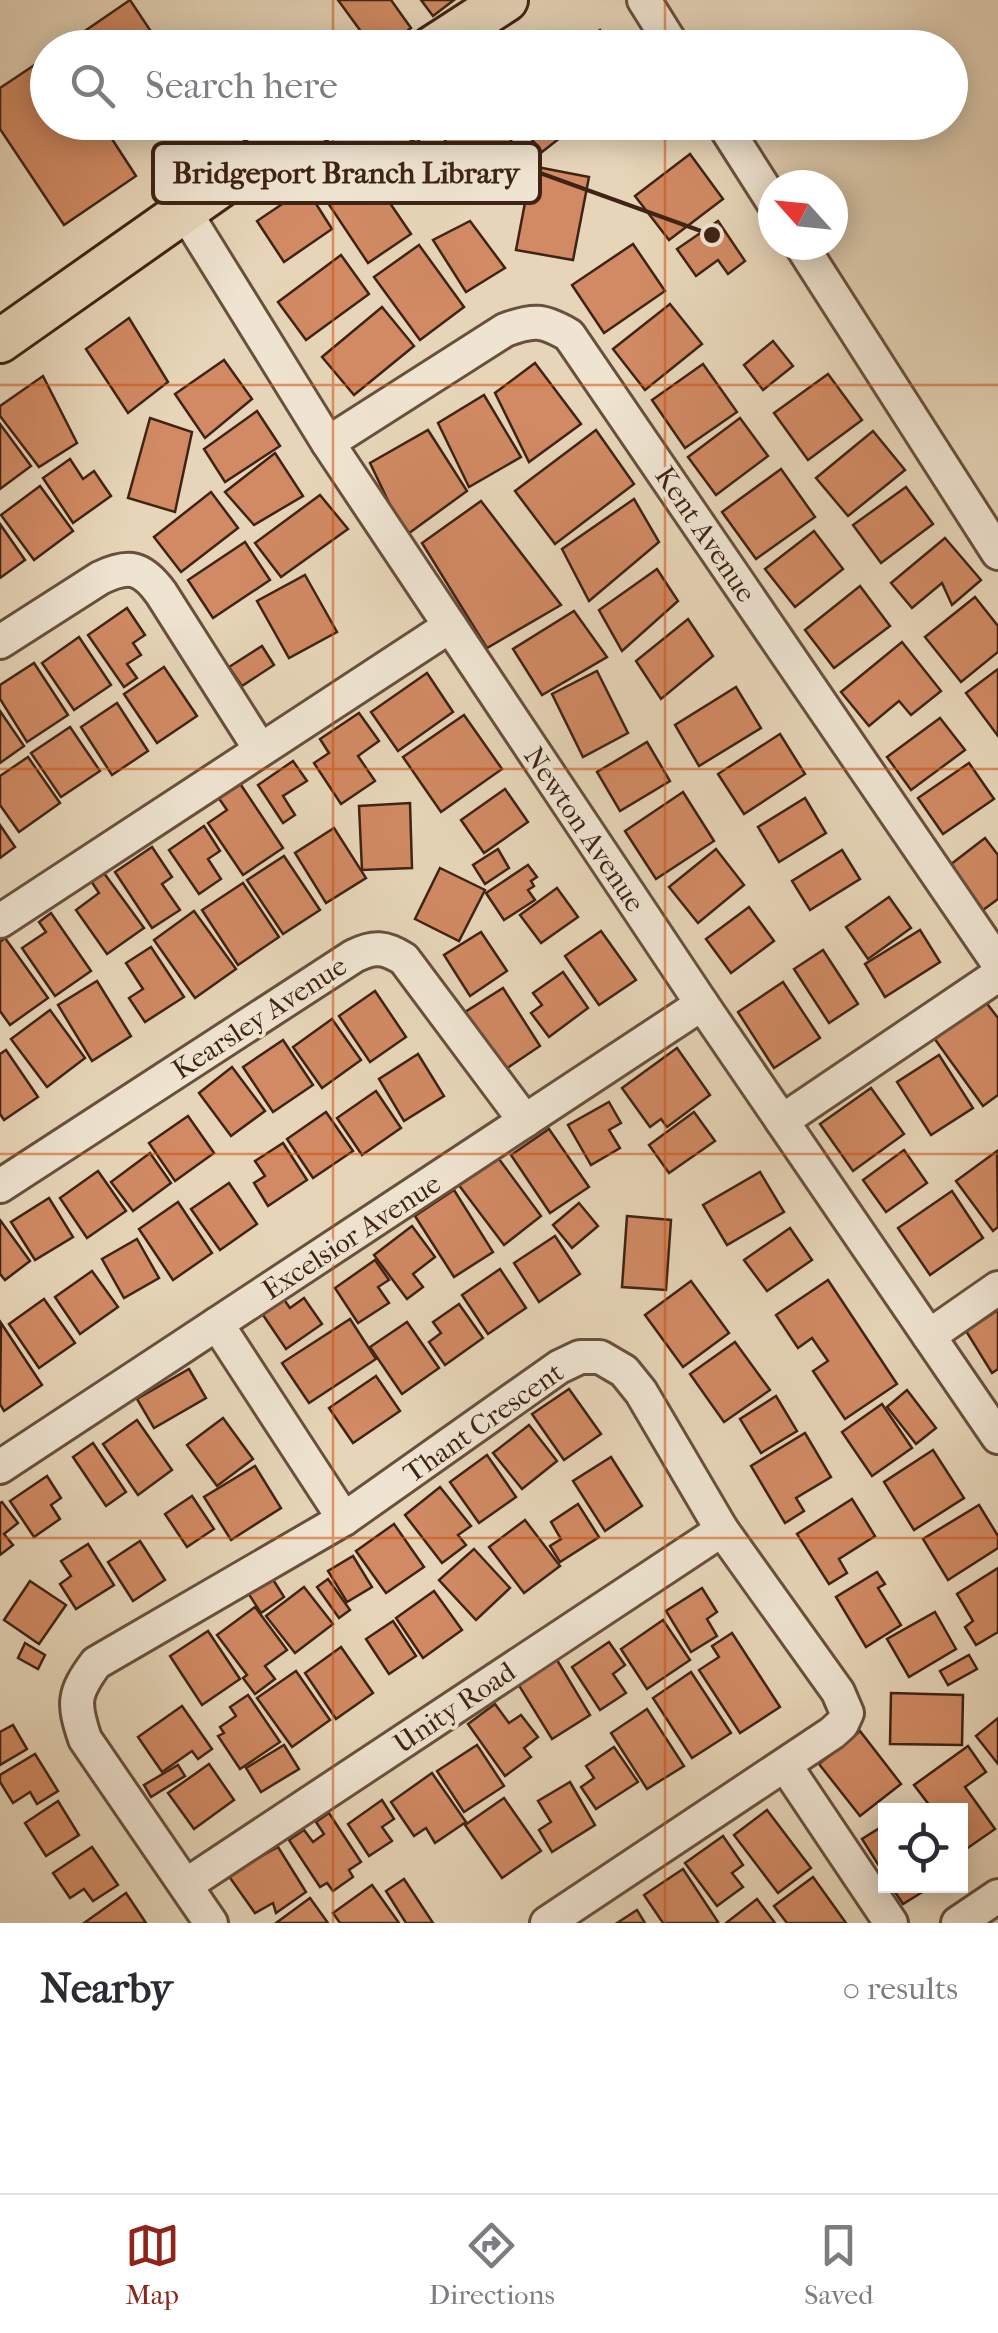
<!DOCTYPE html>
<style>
body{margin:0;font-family:"IM FELL French Canon",serif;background:#f2f2f3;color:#2b2b33}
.controls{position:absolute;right:30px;bottom:30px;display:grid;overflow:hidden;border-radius:0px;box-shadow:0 5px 25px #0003}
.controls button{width:90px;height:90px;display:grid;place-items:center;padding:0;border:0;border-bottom:2px solid #e1e1e2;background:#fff;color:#2b2b33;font:50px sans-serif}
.compass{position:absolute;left:758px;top:170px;width:90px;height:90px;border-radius:50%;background:#fff;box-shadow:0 5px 25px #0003;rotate:297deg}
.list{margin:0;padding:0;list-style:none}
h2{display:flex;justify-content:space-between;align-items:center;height:130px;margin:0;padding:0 40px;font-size:42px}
h2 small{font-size:32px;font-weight:400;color:#7c7c81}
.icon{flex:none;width:55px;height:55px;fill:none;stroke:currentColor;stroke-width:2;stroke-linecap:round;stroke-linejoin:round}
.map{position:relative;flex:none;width:998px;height:1923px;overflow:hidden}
.search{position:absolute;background:#fff;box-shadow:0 5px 25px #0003;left:30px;right:30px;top:30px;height:110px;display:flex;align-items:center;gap:25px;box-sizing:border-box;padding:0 35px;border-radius:55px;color:#7c7c81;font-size:38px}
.sheet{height:270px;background:#fff}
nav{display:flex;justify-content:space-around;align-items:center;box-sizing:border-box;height:140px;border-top:2px solid #e1e1e2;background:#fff;font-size:28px;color:#7c7c81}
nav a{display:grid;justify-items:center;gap:5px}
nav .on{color:#8f2418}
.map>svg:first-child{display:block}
.building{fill:#d18a63;stroke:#3f2314;stroke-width:2.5}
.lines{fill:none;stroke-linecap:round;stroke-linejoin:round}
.minor-casing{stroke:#69503d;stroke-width:38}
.major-casing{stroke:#3f2314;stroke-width:48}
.minor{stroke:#efe4d1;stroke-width:32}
.major{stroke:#e6d5b8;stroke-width:42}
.grid{fill:none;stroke:#cf510d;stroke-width:2.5;stroke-opacity:0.55}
.labels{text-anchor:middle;stroke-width:8;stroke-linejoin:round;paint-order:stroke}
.street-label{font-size:28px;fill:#3f2314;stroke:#efe4d1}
.leader{fill:none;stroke:#3f2314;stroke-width:4}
.callout-dot{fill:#3f2314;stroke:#efe4d1;stroke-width:4}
.callout{fill:#efe4d1;stroke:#3f2314;stroke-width:4}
.callout-label{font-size:30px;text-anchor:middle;font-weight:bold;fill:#3f2314}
</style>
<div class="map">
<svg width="998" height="1923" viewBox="0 0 998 1923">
<rect width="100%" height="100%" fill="#e6d5b8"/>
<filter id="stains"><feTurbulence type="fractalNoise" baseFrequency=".002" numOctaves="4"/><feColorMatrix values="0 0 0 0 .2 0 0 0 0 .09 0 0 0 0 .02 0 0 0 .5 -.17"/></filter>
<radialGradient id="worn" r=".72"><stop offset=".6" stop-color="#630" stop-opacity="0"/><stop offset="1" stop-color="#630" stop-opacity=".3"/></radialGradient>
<g class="building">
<polygon points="130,0 162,48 60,48"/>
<polygon points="338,0 391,0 411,28 384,48 373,48"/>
<polygon points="421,0 454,0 433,16"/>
<polygon points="600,30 613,48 577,48"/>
<polygon points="48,56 48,122 101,122 136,176 64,225 0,129 0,88"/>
<polygon points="434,122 500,122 516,149 468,178"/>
<polygon points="518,122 579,122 579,123 542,152"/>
<polygon points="417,138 440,172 404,192 382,157"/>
<polygon points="690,154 723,199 669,240 635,196"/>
<polygon points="364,165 411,234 368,263 322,194"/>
<polygon points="532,166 589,177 573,260 516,250"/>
<polygon points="306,188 332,229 284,262 257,221"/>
<polygon points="470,221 505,268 466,292 433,240"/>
<polygon points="718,221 745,261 728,274 718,260 696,276 677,249"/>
<polygon points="633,244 665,291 604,333 572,285"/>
<polygon points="419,245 464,307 420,340 374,277"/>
<polygon points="341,255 369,294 306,340 278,302"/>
<polygon points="670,304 702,344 645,390 613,349"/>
<polygon points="382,307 414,346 354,395 322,357"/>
<polygon points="129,318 168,382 128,413 86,349"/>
<polygon points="773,341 793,366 763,390 744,365"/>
<polygon points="224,360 252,399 205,438 175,394"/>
<polygon points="535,363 581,424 529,462 495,393"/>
<polygon points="703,364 737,412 685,448 652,400"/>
<polygon points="828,374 862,420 808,460 774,413"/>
<polygon points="43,376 77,443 39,467 0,416 0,406"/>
<polygon points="484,395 521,457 469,487 438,423"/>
<polygon points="257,411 280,446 225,482 204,449"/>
<polygon points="150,418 192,432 175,512 128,498"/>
<polygon points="740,418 768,456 716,495 688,457"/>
<polygon points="0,424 31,466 0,489"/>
<polygon points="428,430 467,491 405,536 370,463"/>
<polygon points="596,430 634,484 555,544 515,491"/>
<polygon points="873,431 905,470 848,516 816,478"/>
<polygon points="275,453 303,496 254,525 225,492"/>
<polygon points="70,459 83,479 94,471 111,496 73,523 43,478"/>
<polygon points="781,469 815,517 756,559 722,512"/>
<polygon points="40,486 73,531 34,560 1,515"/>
<polygon points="906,487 933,524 881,563 853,525"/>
<polygon points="211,492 238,528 181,572 154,537"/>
<polygon points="320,495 348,529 281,577 255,543"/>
<polygon points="634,499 659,542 589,601 562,549"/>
<polygon points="481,501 561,605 487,648 422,543"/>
<polygon points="0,524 25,560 0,578"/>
<polygon points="814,531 843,569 795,607 765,569"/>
<polygon points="945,538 981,580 952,605 942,583 912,608 891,583"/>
<polygon points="245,542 270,580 213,618 188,580"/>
<polygon points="657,569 678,601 622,651 599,610"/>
<polygon points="305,575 337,632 289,658 257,601"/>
<polygon points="860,586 890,626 834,668 805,630"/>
<polygon points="975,597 998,626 998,652 961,682 925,637"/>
<polygon points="127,608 145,635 133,643 141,655 127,664 137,678 124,687 88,635"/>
<polygon points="574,611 607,657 542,695 513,649"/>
<polygon points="688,619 713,656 661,699 636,661"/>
<polygon points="79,637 111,685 74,710 42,663"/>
<polygon points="902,642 941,691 911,715 899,701 869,726 841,692"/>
<polygon points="262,646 274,665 242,686 229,667"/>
<polygon points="34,663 68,715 27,742 0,699 0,685"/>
<polygon points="164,667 197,716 157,743 124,694"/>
<polygon points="998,669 998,736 966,693"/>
<polygon points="597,671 628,733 583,757 552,694"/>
<polygon points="427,673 453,712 398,751 371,712"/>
<polygon points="736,687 761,728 699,766 675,725"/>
<polygon points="117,703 148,751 112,775 81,727"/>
<polygon points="0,711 24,746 0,763"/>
<polygon points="359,713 379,741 358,756 375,781 341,804 314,763 329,753 320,739"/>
<polygon points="464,715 502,769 441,812 403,757"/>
<polygon points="940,718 965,750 911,790 887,757"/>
<polygon points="70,727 100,771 61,797 31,753"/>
<polygon points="780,734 805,774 744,814 718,774"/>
<polygon points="647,742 670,781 620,811 597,772"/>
<polygon points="28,757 60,803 19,832 0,805 0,776"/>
<polygon points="293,761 307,781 283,796 295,815 283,823 258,785"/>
<polygon points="969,763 994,799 943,834 918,798"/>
<polygon points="239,782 283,848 243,875 208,823 227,810 218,797"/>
<polygon points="505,789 528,822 484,853 461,820"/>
<polygon points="683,792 714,841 656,879 625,831"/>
<polygon points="805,798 826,833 779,862 758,827"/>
<polygon points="410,803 412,868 362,870 359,806"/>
<polygon points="0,825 15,847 0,858"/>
<polygon points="204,826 220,851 208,859 221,879 199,894 169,850"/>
<polygon points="334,828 366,878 326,903 295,853"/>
<polygon points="985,838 998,855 998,899 979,913 946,868"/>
<polygon points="152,847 172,877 162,884 180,910 152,928 115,872"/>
<polygon points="498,849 509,868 485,884 473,865"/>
<polygon points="716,849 744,885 698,923 669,887"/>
<polygon points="842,850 860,879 810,910 792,881"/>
<polygon points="284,856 320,910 283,934 247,880"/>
<polygon points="528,865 537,877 531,881 534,886 528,890 535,900 504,920 486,893"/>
<polygon points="440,868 485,890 459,941 415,919"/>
<polygon points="101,869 144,928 107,954 76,910 99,893 89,878"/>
<polygon points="243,883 279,937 238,965 202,910"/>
<polygon points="557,888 578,917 541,943 520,915"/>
<polygon points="889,897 911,928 868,959 846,927"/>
<polygon points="749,907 774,941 731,973 706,939"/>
<polygon points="194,911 236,969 195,998 154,940"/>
<polygon points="51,913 91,971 55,996 22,948 46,932 39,922"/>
<polygon points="920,930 940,962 885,997 865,964"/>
<polygon points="601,931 636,980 599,1005 565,956"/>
<polygon points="481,932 507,971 470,996 444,955"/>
<polygon points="5,938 48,998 10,1025 0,1011 0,942"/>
<polygon points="151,947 184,997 145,1022 129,998 143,989 126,963"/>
<polygon points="823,950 858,1004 829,1023 794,969"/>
<polygon points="563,972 588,1008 549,1037 531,1013 542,1005 533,993"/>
<polygon points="97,981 131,1036 92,1061 58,1005"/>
<polygon points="783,982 820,1038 774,1068 738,1012"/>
<polygon points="503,988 540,1046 500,1073 462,1014"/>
<polygon points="375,991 406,1037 370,1062 339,1016"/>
<polygon points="985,1001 998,1018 998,1095 983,1106 934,1038"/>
<polygon points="50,1010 85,1058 47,1087 11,1039"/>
<polygon points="332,1019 361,1060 322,1088 293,1047"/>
<polygon points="283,1040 313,1085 273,1112 243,1067"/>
<polygon points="677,1048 710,1095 667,1127 661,1119 650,1127 622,1088"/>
<polygon points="6,1050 38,1097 4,1120 0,1114 0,1054"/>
<polygon points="418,1054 444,1096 404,1121 379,1079"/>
<polygon points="939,1055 973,1108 931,1135 897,1082"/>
<polygon points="232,1067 265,1111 231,1136 199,1093"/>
<polygon points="871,1088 904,1134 853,1171 820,1124"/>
<polygon points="376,1091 401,1128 362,1155 337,1118"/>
<polygon points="609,1102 621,1123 609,1130 620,1148 591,1165 568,1125"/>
<polygon points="326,1112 353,1151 313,1178 287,1139"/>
<polygon points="694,1112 715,1141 669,1173 649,1145"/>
<polygon points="188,1116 214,1153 175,1181 149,1143"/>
<polygon points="549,1129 589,1187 550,1213 511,1155"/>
<polygon points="283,1143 307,1180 268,1206 254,1183 265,1176 255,1161"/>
<polygon points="904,1150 927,1183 886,1212 863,1180"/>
<polygon points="997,1151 998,1227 993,1231 956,1181"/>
<polygon points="150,1153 171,1183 133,1211 111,1182"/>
<polygon points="496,1155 541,1216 504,1245 458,1184"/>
<polygon points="98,1171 126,1211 87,1238 60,1198"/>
<polygon points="760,1172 784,1212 727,1245 703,1205"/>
<polygon points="229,1183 257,1224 220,1250 191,1209"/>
<polygon points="454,1190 493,1252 454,1277 415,1216"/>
<polygon points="952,1191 983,1238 930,1275 898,1228"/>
<polygon points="49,1198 73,1237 35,1260 11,1222"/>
<polygon points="178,1202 212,1253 173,1280 139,1229"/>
<polygon points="579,1203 598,1226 572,1248 553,1225"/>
<polygon points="627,1216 671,1220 666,1290 622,1287"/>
<polygon points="0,1220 30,1261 5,1280 0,1274"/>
<polygon points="412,1226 435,1257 413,1274 423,1287 407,1299 374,1255"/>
<polygon points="790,1228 812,1260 767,1291 744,1260"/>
<polygon points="555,1236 580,1274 539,1302 514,1263"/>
<polygon points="137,1239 159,1278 124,1298 102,1259"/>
<polygon points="375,1260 389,1280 378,1287 389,1303 358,1323 335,1288"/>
<polygon points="500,1269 526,1308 488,1334 462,1295"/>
<polygon points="92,1271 118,1307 80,1334 55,1297"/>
<polygon points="828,1280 897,1384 845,1419 813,1371 828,1361 812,1338 798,1348 776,1315"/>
<polygon points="691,1281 729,1333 683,1367 645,1315"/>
<polygon points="280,1294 290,1308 304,1298 322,1324 286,1349 259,1309"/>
<polygon points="44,1299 75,1343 39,1368 9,1324"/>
<polygon points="459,1304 483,1338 445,1365 429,1342 441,1333 433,1322"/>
<polygon points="998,1310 998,1369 992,1373 966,1331"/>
<polygon points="350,1319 376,1359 309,1403 282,1363"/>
<polygon points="407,1322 439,1368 402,1394 370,1347"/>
<polygon points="1,1323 42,1385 4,1411 0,1404"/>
<polygon points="735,1342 770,1390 724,1422 690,1374"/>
<polygon points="189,1369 206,1398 154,1428 137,1399"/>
<polygon points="376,1376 400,1411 353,1443 329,1408"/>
<polygon points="569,1389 601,1434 564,1460 532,1414"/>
<polygon points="907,1390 936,1428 916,1444 887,1407"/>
<polygon points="776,1396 797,1431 761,1453 740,1419"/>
<polygon points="882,1404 912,1448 872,1476 842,1432"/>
<polygon points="223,1418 253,1459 217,1486 187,1445"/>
<polygon points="137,1420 172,1470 138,1495 103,1444"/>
<polygon points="529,1425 557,1461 522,1489 493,1453"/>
<polygon points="805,1433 831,1477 796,1498 804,1511 785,1523 751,1466"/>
<polygon points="93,1443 126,1492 106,1506 73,1457"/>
<polygon points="933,1450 964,1498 914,1530 884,1482"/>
<polygon points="487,1455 516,1497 479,1523 450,1482"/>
<polygon points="611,1457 642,1506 605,1531 573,1481"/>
<polygon points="255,1466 281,1508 231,1540 204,1497"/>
<polygon points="47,1476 61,1498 51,1505 60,1519 34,1537 10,1501"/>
<polygon points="440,1487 471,1526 458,1535 466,1545 442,1563 405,1515"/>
<polygon points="192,1496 214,1529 187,1547 165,1514"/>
<polygon points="852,1499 875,1536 839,1559 847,1573 829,1584 797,1534"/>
<polygon points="2,1502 18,1523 4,1534 13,1545 0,1555 0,1503"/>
<polygon points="578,1504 599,1537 560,1562 550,1546 561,1539 551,1522"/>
<polygon points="979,1505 998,1536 998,1548 948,1580 923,1539"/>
<polygon points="525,1520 560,1566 524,1593 489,1547"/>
<polygon points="394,1524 424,1567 386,1593 356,1551"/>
<polygon points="140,1541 165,1580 133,1601 108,1562"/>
<polygon points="88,1544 114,1585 76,1609 60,1584 71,1576 61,1561"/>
<polygon points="474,1549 510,1588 476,1620 439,1580"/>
<polygon points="353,1556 372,1587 347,1602 328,1571"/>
<polygon points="998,1568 998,1632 976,1645 965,1627 973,1621 957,1594"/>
<polygon points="877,1572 885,1584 878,1588 901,1625 866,1647 836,1597"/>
<polygon points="272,1578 284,1597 261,1613 248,1593"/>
<polygon points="328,1579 350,1610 339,1618 317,1587"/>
<polygon points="30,1581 66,1605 39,1644 4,1620"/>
<polygon points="304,1587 333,1624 295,1653 266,1616"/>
<polygon points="702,1588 717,1612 707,1619 717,1636 691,1652 666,1611"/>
<polygon points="434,1591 462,1630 423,1658 396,1618"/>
<polygon points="255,1607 287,1650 265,1666 275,1679 255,1694 243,1678 247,1675 217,1635"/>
<polygon points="935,1612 956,1649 909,1677 887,1639"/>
<polygon points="663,1620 690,1660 647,1689 621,1649"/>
<polygon points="393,1621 416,1656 389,1674 366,1639"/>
<polygon points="208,1631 240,1679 202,1705 170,1656"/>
<polygon points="732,1633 780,1707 740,1733 699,1670 719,1657 712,1646"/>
<polygon points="609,1642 625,1665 613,1674 626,1693 600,1710 572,1667"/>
<polygon points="25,1643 45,1655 38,1669 18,1658"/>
<polygon points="341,1647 373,1693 336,1719 305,1673"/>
<polygon points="969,1655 977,1669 948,1685 940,1671"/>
<polygon points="557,1660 590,1715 552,1739 518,1684"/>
<polygon points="296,1671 330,1720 292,1747 257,1698"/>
<polygon points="691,1672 731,1733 692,1758 653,1698"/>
<polygon points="891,1693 963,1695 962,1745 890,1744"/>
<polygon points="248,1695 280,1742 240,1769 218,1736 224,1733 220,1727 236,1716 230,1707"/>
<polygon points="495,1704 509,1723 521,1715 538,1737 524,1748 531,1757 505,1776 468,1724"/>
<polygon points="182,1706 212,1749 198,1759 192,1751 162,1772 138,1737"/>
<polygon points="647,1709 684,1766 647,1789 611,1733"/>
<polygon points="998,1718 998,1764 976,1736"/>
<polygon points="13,1725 27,1749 0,1765 0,1732"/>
<polygon points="860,1731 901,1784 860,1816 819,1764"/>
<polygon points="284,1745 299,1769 261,1792 246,1768"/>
<polygon points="477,1745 504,1786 464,1812 437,1771"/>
<polygon points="968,1746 986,1772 965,1787 995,1829 962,1852 960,1850 960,1810 933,1810 914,1785"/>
<polygon points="614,1747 638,1782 596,1809 581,1787 594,1778 586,1766"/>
<polygon points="35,1754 58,1791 37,1804 30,1792 13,1803 0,1782 0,1775"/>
<polygon points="209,1764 234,1800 194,1829 168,1793"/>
<polygon points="178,1765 185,1776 151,1797 144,1785"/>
<polygon points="432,1773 466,1822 435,1843 426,1828 414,1836 391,1802"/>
<polygon points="570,1782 595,1825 552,1852 539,1830 551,1822 538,1801"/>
<polygon points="504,1798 541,1851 502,1878 465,1825"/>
<polygon points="382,1800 394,1819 382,1827 392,1841 369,1856 348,1824"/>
<polygon points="58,1801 79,1835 46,1856 25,1823"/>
<polygon points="767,1810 811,1868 778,1893 734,1835"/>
<polygon points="329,1813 361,1862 349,1870 353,1877 333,1891 327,1883 320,1887 289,1840 304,1830 313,1842 324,1834 316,1822"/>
<polygon points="886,1824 886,1877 862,1839"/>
<polygon points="723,1836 743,1865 732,1873 743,1887 717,1906 685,1863"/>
<polygon points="92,1847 118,1885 93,1901 84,1889 70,1898 53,1873"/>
<polygon points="278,1847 306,1892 276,1913 273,1903 255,1913 228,1875"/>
<polygon points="683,1869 718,1922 716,1923 663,1923 644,1895"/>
<polygon points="813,1877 846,1923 787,1923 774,1906"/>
<polygon points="404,1879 433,1923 406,1923 386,1891"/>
<polygon points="372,1885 399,1923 340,1923 333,1913"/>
<polygon points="891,1886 932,1886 903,1904"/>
<polygon points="126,1893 146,1923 84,1923"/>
<polygon points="310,1898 328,1923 276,1923"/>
<polygon points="757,1899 775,1923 726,1923"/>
<polygon points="637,1910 645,1923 617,1923"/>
</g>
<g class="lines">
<defs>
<g id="minor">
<polyline points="644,0 674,48"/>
<polyline points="722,122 773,202"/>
<polyline points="185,212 328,443 702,1004 998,1437"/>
<polyline points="801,245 998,553"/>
<path d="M328,443L505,330C534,319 543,320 569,335L998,963"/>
<path d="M0,642L100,578C129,564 142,567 161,593L260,749"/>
<polyline points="0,921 450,626"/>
<polyline points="782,1121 998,975"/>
<path d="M0,1186L354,956C374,946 385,947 404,959L525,1121"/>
<polyline points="217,1324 344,1519"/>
<polyline points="929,1336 998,1288"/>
<polyline points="0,1467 702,1004"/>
<polyline points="785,1765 891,1923"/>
<polyline points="186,1885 722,1530"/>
<path d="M211,1923L85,1739C73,1703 73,1694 96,1663L344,1519L559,1367L580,1357H600L624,1371L641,1392L722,1530L838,1692L847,1713L842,1724L832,1733L547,1923"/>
<polyline points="958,1923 998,1896"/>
</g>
<g id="major">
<polyline points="432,48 506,0"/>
<polyline points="0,341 274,148 314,122"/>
</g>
</defs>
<use href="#minor" class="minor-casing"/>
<use href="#major" class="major-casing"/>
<use href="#minor" class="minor"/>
<use href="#major" class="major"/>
</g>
<path class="grid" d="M333,0V48M665,0V48M333,122V1923M665,122V1923M0,385H998M0,769H998M0,1154H998M0,1538H998"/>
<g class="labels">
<g class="street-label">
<text transform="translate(706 534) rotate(56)" y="10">Kent Avenue</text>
<text transform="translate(585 829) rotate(56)" y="10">Newton Avenue</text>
<text transform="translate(259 1017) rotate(-33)" y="10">Kearsley Avenue</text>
<text transform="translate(351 1236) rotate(-33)" y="10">Excelsior Avenue</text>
<text transform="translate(483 1422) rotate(-35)" y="10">Thant Crescent</text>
<text transform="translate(454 1707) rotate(-34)" y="10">Unity Road</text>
</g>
</g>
<path class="leader" d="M712 235L540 173"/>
<circle class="callout-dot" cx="712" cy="235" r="10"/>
<rect class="callout" x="153" y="143" width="387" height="60" rx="10"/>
<g class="callout-label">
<text x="346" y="183">Bridgeport Branch Library</text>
</g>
<rect width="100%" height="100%" filter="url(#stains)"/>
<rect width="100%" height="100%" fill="url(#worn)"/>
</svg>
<div class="controls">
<button><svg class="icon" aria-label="locate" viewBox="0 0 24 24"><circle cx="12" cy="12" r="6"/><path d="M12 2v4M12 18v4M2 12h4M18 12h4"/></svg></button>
</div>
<svg class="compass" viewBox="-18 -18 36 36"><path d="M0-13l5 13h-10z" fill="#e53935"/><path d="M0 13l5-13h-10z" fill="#7c7c81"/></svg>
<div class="search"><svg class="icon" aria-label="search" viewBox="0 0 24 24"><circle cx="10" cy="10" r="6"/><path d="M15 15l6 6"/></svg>Search here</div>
</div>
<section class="sheet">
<h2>Nearby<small>0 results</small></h2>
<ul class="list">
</ul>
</section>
<nav>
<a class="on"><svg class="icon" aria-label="map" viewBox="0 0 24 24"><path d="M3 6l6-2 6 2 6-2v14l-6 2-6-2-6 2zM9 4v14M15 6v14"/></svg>Map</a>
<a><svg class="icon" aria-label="directions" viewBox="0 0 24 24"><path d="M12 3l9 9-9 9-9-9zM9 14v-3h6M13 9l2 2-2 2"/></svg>Directions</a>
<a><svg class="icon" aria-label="saved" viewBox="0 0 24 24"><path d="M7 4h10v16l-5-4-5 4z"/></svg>Saved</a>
</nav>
